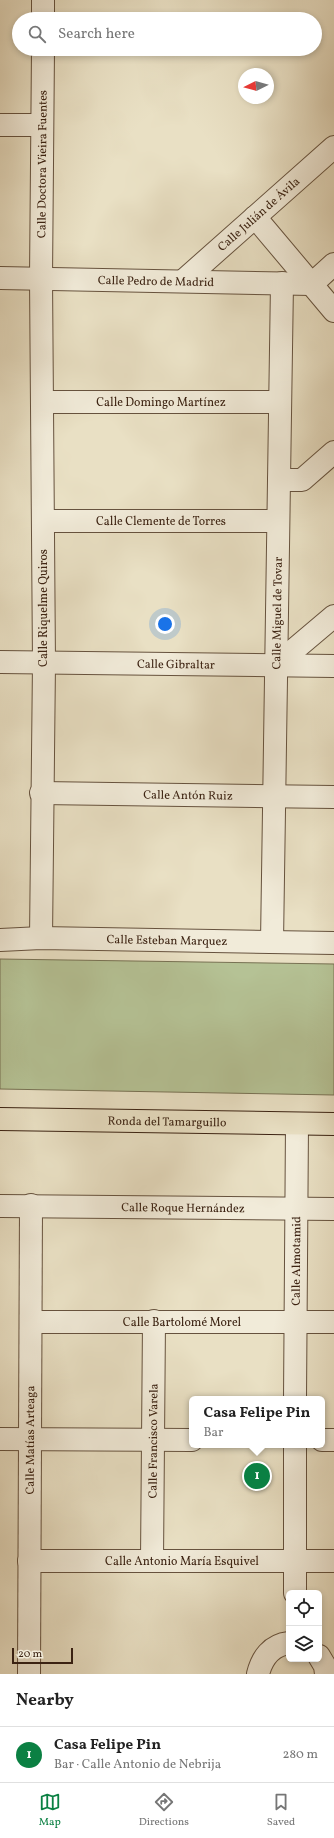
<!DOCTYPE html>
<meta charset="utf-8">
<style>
body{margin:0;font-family:Vollkorn,serif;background:#f6f6f6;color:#222}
.controls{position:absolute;right:12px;bottom:12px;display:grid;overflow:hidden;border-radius:6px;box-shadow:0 2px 6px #0003}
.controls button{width:36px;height:36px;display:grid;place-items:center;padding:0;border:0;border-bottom:1px solid #e0e0e0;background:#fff;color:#222;font:20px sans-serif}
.compass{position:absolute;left:238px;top:68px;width:36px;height:36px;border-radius:50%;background:#fff;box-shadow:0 2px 6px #0003;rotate:265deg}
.scale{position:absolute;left:12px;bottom:10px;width:61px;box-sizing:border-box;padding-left:4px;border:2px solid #3b2212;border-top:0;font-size:11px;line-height:14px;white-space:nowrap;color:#3b2212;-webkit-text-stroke:3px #f1ebd9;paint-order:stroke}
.you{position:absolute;left:165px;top:624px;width:14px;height:14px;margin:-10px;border:3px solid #fff;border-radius:50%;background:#1a73e8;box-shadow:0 0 0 6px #1a73e833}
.badge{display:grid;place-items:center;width:26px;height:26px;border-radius:50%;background:#0b8043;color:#fff;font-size:13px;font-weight:700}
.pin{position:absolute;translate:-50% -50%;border:2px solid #fff;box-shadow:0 1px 4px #0006}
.popup{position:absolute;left:189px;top:1396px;width:136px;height:52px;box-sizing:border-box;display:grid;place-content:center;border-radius:6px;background:#fff;filter:drop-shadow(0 1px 3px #0005);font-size:13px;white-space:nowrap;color:#767676}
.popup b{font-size:15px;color:#222}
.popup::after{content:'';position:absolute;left:50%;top:100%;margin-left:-8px;border:8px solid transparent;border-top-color:#fff}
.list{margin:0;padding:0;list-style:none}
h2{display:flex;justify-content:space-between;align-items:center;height:52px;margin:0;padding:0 16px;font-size:17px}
h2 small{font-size:13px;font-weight:400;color:#767676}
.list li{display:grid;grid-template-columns:26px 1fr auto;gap:12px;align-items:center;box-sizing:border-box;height:56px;padding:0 16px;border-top:1px solid #e0e0e0}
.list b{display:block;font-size:15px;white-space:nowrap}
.list p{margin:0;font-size:13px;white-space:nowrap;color:#767676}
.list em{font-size:13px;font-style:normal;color:#767676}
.icon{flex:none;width:22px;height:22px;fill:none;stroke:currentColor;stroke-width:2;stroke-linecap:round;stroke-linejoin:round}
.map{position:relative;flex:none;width:334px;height:1674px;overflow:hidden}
.search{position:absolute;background:#fff;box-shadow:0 2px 6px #0003;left:12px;right:12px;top:12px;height:44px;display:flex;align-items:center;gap:10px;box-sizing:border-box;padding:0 14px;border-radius:22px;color:#767676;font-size:15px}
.sheet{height:108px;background:#fff}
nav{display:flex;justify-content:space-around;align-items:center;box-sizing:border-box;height:56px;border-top:1px solid #e0e0e0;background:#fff;font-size:11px;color:#767676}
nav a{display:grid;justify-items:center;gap:2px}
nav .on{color:#0b8043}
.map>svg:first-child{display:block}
.green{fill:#b5c295;stroke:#787254}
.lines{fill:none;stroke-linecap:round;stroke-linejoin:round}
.street-casing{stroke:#66523e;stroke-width:24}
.primary-casing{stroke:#3b2212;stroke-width:24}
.street{stroke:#f1ebd9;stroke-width:22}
.primary{stroke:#e9e0c4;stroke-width:22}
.labels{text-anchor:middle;stroke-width:4;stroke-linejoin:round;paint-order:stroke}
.street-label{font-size:12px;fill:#3b2212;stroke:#f1ebd9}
</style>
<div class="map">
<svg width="334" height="1674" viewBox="0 0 334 1674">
<rect width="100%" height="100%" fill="#e9e0c4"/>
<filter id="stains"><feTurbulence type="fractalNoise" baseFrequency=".005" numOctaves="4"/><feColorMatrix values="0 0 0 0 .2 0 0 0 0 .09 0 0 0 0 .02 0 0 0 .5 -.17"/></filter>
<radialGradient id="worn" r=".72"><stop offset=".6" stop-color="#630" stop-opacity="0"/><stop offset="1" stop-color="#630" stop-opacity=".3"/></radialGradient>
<polygon class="green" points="0,959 334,964 334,1095 0,1089"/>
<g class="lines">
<defs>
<g id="street">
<polyline points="43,19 43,0"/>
<polyline points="0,125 42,125"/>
<polyline points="255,217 334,311"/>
<path id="s1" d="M0,278L312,284L334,264"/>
<path id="s2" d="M183,281L334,147"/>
<path id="s3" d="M43,402H280"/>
<polyline points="279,480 302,480 334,452"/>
<path id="s4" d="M43,521H278"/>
<path id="s5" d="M0,662L334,666"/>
<polyline points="276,665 334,616"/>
<path id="s6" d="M41,793L334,797"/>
<path id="s7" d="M41,938L44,663L41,278L43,49"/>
<path id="s8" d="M0,940L41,938L334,943"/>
<path id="s9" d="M272,942L282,283"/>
<path id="s10" d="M0,1206L334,1209"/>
<path id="s11" d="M31,1322H334"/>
<path id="s12" d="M295,1399L297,1124"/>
<polyline points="0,1439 192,1440"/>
<polyline points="322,1440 334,1440"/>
<path id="s13" d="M152,1560L154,1321"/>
<path id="s14" d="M29,1561H334"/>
<polyline points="295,1593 295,1445"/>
<polyline points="319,1656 325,1666 326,1674"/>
<path id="s15" d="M29,1674L31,1205"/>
<path d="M258,1674C262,1658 271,1645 289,1643"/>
</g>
<g id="primary">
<path id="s16" d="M0,1119L334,1124"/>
</g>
</defs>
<use href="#street" class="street-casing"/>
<use href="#primary" class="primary-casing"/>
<use href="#street" class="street"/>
<use href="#primary" class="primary"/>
</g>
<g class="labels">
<g class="street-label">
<text dy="4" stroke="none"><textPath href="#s7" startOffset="774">Calle Doctora Vieira Fuentes</textPath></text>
<text dy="4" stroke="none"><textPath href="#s2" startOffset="101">Calle Julián de Ávila</textPath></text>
<text dy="4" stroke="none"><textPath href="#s1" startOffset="156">Calle Pedro de Madrid</textPath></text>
<text dy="4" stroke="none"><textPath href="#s3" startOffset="118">Calle Domingo Martínez</textPath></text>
<text dy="4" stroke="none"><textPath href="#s4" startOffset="118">Calle Clemente de Torres</textPath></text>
<text transform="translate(43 608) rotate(-90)" y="4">Calle Riquelme Quiros</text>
<text dy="4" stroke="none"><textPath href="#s9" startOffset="329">Calle Miguel de Tovar</textPath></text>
<text dy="4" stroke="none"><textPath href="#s5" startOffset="176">Calle Gibraltar</textPath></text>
<text dy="4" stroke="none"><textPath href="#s6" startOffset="147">Calle Antón Ruiz</textPath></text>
<text dy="4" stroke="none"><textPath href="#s8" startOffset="167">Calle Esteban Marquez</textPath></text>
<text dy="4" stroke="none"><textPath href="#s16" startOffset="167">Ronda del Tamarguillo</textPath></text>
<text dy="4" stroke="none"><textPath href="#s10" startOffset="183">Calle Roque Hernández</textPath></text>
<text dy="4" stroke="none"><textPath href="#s12" startOffset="138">Calle Almotamid</textPath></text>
<text dy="4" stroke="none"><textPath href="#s11" startOffset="151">Calle Bartolomé Morel</textPath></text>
<text dy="4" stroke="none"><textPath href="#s15" startOffset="234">Calle Matías Arteaga</textPath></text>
<text dy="4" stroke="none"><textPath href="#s13" startOffset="119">Calle Francisco Varela</textPath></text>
<text dy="4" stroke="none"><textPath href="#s14" startOffset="153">Calle Antonio María Esquivel</textPath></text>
</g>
</g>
<rect width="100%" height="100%" filter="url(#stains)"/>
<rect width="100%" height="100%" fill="url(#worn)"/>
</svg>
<div class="controls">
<button><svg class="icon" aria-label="locate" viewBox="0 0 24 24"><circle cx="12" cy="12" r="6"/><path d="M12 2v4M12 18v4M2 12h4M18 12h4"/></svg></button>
<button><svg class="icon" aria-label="layers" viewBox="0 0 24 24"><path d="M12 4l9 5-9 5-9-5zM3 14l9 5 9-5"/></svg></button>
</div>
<svg class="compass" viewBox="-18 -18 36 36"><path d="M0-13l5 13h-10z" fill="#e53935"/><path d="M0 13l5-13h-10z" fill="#767676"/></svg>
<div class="scale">20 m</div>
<div class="you"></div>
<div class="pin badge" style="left:257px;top:1476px">1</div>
<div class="popup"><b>Casa Felipe Pin</b>Bar</div>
<div class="search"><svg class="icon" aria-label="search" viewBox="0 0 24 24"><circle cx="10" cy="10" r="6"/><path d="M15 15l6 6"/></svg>Search here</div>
</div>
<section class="sheet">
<h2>Nearby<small></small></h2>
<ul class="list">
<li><span class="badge">1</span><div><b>Casa Felipe Pin</b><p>Bar · Calle Antonio de Nebrija</p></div><em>280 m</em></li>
</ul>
</section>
<nav>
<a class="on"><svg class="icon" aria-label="map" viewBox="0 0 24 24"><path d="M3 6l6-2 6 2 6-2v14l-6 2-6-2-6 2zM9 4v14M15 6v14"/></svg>Map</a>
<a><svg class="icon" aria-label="directions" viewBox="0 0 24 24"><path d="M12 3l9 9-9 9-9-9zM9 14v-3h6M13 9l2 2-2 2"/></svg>Directions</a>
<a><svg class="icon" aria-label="saved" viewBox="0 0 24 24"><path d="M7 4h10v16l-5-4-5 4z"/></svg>Saved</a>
</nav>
